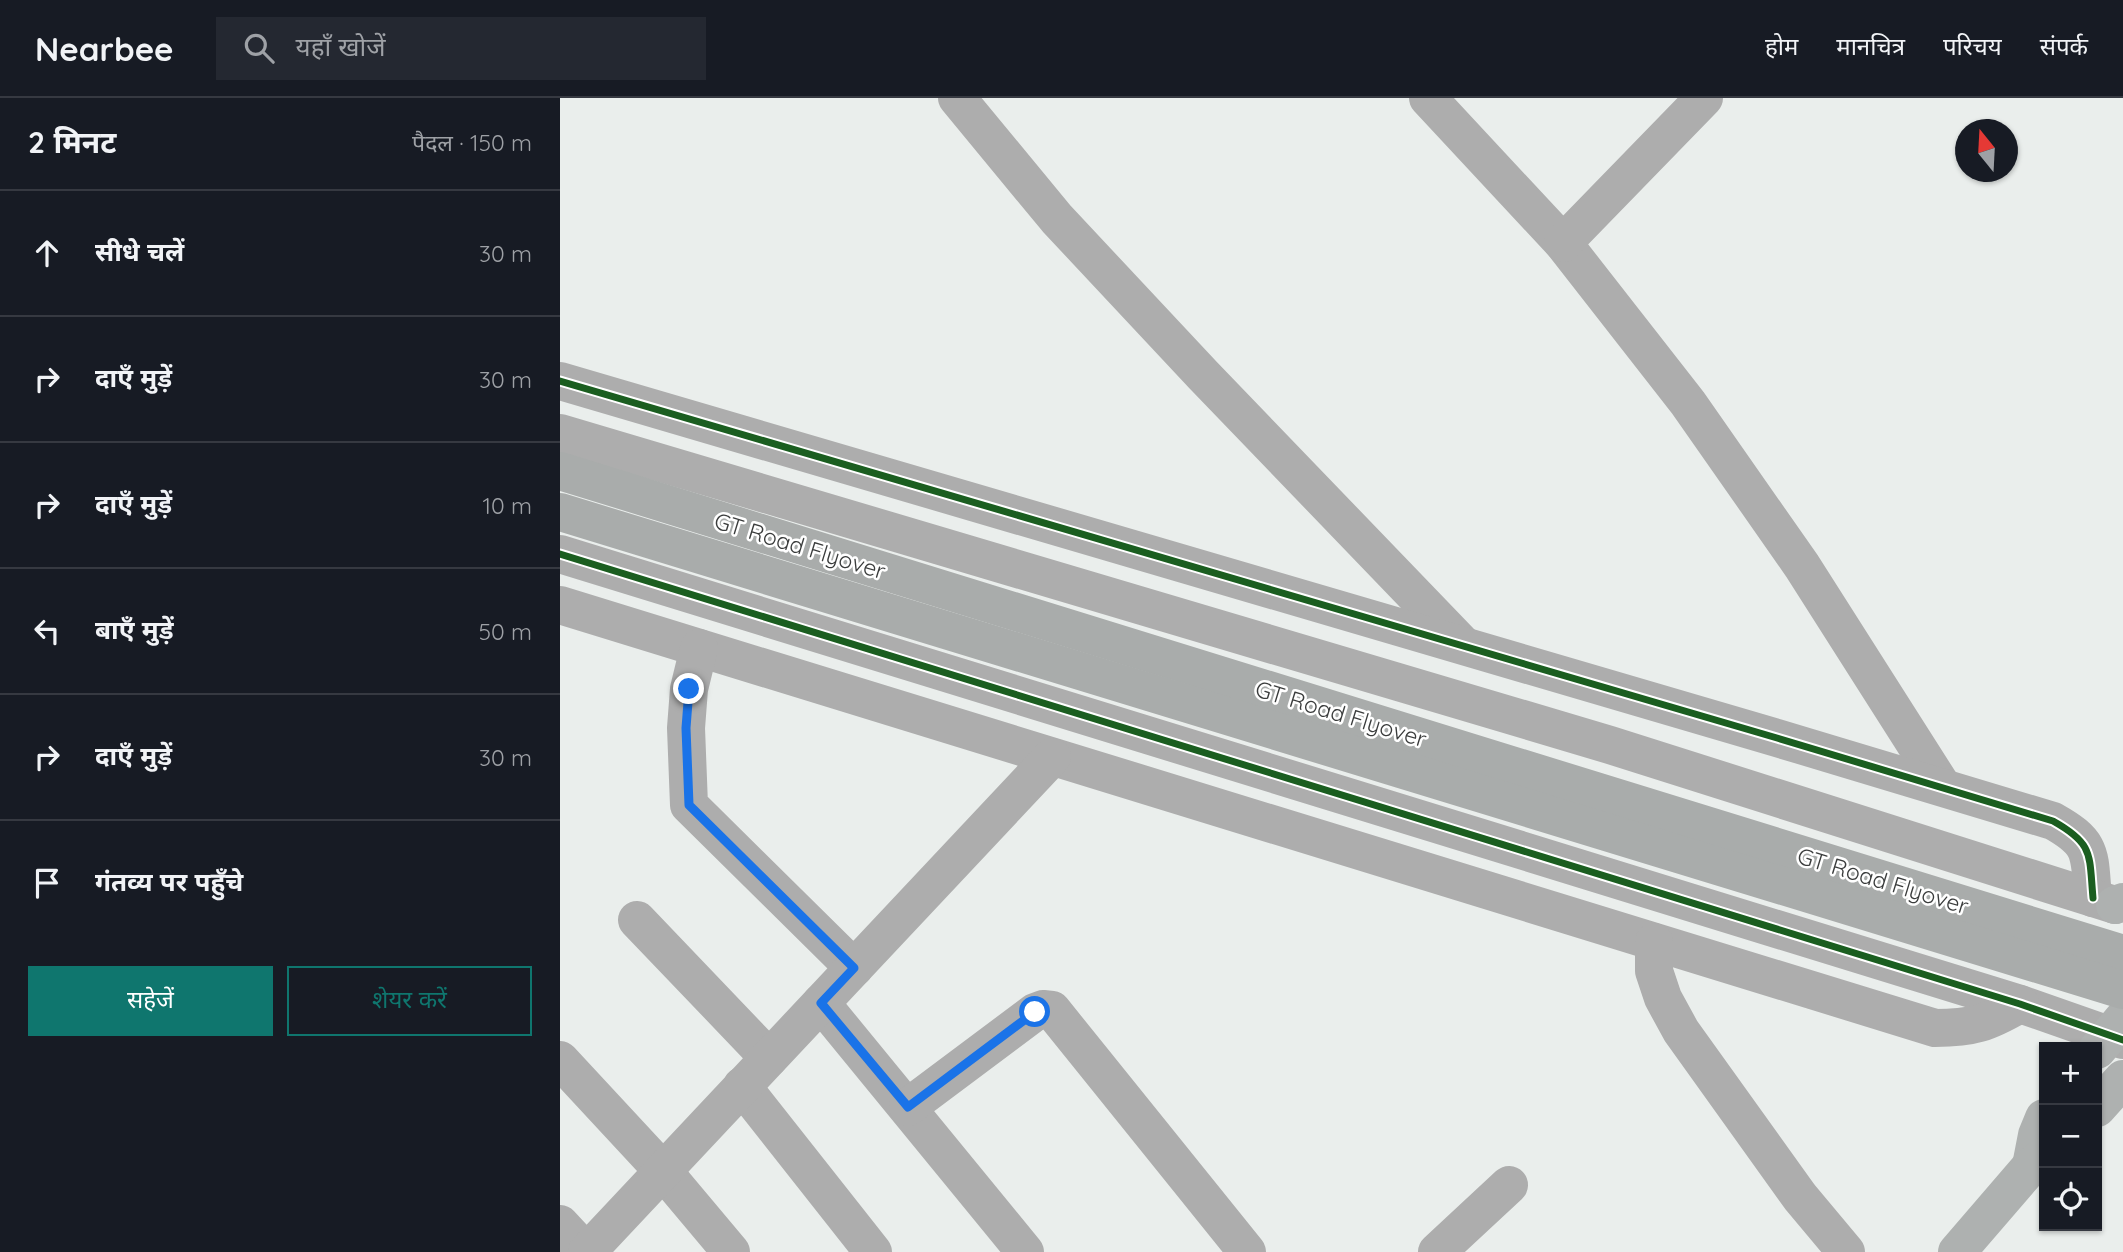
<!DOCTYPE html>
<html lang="hi">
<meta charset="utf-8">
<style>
body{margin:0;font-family:Quicksand,"Noto Sans Devanagari",sans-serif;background:#242831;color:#f1f3f6}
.controls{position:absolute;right:21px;bottom:21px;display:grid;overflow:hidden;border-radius:0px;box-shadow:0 2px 5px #0004}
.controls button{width:63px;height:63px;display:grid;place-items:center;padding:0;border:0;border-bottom:2px solid #363941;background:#171b24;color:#f1f3f6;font:35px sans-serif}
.compass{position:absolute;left:1395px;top:21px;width:63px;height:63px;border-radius:50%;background:#171b24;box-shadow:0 2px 5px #0004;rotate:342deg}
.stop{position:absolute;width:21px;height:21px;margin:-16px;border:5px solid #1a73e8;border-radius:50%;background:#fff}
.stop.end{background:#1a73e8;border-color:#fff;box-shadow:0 2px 7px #0008}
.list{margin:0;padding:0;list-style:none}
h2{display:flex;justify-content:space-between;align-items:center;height:91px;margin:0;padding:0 28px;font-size:30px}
h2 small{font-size:23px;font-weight:400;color:#9ea1a6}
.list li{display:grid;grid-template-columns:46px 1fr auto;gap:21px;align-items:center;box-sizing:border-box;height:126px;padding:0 28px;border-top:2px solid #363941}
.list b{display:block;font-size:26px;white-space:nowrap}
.list em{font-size:23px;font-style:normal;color:#9ea1a6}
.actions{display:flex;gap:14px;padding:21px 28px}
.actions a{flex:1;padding:16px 0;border:2px solid #0f766e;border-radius:0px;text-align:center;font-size:24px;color:#0f766e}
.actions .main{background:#0f766e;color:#fff}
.icon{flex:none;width:38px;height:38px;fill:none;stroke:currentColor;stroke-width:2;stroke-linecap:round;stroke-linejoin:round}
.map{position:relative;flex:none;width:1563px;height:1154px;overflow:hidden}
header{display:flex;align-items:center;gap:42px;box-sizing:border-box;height:98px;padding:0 35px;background:#171b24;border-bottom:2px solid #363941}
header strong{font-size:33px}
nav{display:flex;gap:38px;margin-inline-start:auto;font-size:24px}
.search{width:490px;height:63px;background:#242831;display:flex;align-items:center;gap:18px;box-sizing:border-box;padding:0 24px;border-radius:0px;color:#9ea1a6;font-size:26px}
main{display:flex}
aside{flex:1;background:#171b24}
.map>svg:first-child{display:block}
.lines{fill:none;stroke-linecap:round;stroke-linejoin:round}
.minor{stroke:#adadad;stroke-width:38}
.major{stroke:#aeb1b0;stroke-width:38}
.highway{stroke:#a9acab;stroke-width:38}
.cycleway-casing{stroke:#fff;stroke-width:11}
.cycleway{stroke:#1b5e20;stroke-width:7}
.route{stroke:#1a73e8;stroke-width:9}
.labels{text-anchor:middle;stroke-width:5;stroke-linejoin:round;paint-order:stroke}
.street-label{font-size:23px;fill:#3a3c3c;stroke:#fff}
</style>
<header>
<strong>Nearbee</strong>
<div class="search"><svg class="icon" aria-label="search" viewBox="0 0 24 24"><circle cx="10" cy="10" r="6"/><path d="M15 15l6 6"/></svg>यहाँ खोजें</div>
<nav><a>होम</a><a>मानचित्र</a><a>परिचय</a><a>संपर्क</a></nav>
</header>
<main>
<aside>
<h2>2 मिनट<small>पैदल · 150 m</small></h2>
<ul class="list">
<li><svg class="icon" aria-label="ahead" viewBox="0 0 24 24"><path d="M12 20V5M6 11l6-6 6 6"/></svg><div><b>सीधे चलें</b></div><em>30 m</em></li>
<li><svg class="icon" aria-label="right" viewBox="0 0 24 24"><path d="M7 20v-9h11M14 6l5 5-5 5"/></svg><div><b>दाएँ मुड़ें</b></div><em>30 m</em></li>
<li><svg class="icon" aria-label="right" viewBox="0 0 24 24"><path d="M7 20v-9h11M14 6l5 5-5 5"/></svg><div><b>दाएँ मुड़ें</b></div><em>10 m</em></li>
<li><svg class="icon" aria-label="left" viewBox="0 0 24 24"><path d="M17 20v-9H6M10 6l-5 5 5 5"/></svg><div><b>बाएँ मुड़ें</b></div><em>50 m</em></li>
<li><svg class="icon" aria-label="right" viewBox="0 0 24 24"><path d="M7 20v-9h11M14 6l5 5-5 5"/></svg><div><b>दाएँ मुड़ें</b></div><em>30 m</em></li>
<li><svg class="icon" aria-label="arrive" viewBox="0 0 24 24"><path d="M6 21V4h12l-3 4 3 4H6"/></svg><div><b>गंतव्य पर पहुँचे</b></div></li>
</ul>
<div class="actions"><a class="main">सहेजें</a><a>शेयर करें</a></div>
</aside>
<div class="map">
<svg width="1563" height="1154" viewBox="0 0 1563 1154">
<rect width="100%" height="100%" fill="#eaeeec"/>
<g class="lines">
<g class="minor">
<polyline points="397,0 497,121 643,277 902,546"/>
<polyline points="868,0 1003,145 1128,305 1242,468 1382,688"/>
<polyline points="1003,145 1144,0"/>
<path d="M0,283L1217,640L1493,723C1534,746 1529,756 1533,800"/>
<polyline points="0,335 1050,647 1555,807"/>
<polyline points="0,456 1460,906 1563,942"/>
<path d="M0,507L1375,930C1413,930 1427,925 1460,906"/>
<polyline points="139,550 129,591 126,630 129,707 294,870"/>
<polyline points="77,822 209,960"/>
<polyline points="1094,844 1094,873 1103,900 1121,933 1240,1099 1286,1154"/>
<polyline points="261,905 465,1154"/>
<polyline points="0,962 103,1073 171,1154"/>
<polyline points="182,988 313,1154"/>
<polyline points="348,1009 475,914 483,911 492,912 687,1154"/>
<polyline points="0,1126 26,1154"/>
<polyline points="27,1154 492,659"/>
<polyline points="877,1154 949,1087"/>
</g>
<g class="major">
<polyline points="1555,807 1563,804"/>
<polyline points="1537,952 1563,921"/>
<polyline points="1537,1010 1563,981"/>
<polyline points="1471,1068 1477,1037 1484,1020"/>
<polyline points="1397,1154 1471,1068 1484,1058"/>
</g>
<g class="highway">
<polyline points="0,373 1563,856"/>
<polyline points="0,414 1563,892"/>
</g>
<defs>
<g id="cycleway">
<path d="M0,283L1217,640L1493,723C1534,746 1529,756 1533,800"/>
<polyline points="0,456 1460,906 1563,942"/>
</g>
</defs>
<use href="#cycleway" class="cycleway-casing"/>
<use href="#cycleway" class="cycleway"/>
</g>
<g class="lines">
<polyline class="route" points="129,591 126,630 129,707 294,870 261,905 348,1009 475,914"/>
</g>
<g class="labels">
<g class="street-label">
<text transform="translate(240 448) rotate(17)" y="8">GT Road Flyover</text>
<text transform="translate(781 616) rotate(17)" y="8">GT Road Flyover</text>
<text transform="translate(1323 783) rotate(17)" y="8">GT Road Flyover</text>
</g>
</g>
</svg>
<div class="controls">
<button>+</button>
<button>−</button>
<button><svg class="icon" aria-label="locate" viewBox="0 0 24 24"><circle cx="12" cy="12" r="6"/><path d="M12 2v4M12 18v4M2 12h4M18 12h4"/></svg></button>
</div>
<svg class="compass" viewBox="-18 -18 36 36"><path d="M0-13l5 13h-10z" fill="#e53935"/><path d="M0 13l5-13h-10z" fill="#9ea1a6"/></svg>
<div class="stop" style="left:475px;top:914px"></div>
<div class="stop end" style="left:129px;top:591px"></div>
</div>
</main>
